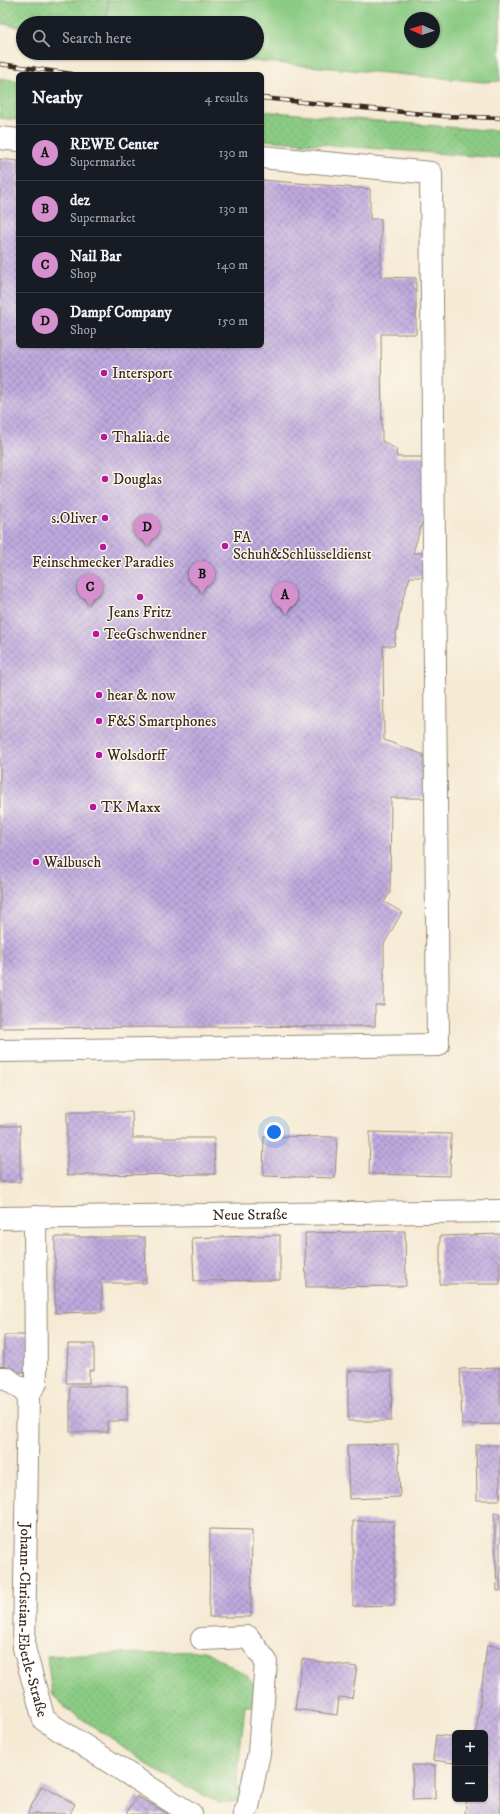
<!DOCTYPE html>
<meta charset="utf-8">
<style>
body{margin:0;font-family:"IM FELL DW Pica",serif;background:#20242c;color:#f1f3f6}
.controls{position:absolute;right:12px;bottom:12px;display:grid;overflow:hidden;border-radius:6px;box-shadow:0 1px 3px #0004}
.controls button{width:36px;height:36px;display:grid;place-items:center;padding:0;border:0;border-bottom:1px solid #363941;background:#171b24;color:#f1f3f6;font:20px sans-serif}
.compass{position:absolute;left:404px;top:12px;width:36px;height:36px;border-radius:50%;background:#171b24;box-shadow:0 1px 3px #0004;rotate:273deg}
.you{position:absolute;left:274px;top:1132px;width:14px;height:14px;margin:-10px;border:3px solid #fff;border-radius:50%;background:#1a73e8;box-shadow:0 0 0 6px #1a73e833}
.badge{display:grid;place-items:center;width:26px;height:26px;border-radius:50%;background:#d690ce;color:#111;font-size:13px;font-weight:700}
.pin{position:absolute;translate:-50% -33px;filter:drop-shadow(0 1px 2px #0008)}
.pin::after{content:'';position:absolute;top:21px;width:14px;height:12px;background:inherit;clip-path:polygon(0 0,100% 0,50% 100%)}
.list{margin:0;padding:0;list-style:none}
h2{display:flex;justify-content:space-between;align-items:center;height:52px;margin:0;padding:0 16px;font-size:17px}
h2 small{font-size:13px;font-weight:400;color:#9ea1a6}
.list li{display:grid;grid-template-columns:26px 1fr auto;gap:12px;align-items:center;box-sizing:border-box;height:56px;padding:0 16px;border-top:1px solid #363941}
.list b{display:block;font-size:15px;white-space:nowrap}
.list p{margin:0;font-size:13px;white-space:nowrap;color:#9ea1a6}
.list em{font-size:13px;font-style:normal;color:#9ea1a6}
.icon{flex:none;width:22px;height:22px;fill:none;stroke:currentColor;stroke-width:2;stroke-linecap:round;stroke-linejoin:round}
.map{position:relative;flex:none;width:500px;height:1814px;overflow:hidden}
.search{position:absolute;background:#171b24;box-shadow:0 1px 3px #0004;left:16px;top:16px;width:248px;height:44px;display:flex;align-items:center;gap:10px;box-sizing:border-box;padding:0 14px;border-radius:22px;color:#9ea1a6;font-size:15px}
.panel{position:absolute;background:#171b24;box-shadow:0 1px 3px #0004;left:16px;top:72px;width:248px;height:276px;border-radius:6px}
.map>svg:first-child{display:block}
.grass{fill:url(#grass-dots);stroke:#637a50}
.green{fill:#8bcb83;stroke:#637a50;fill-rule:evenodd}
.building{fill:url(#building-cross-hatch)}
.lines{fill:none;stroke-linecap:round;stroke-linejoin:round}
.minor-casing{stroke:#988a79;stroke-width:24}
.minor{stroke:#fff;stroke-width:22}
.rail-casing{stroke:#3b2a1e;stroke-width:4.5}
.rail{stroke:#fbf7ec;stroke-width:3;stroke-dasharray:9;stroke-linecap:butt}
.poi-dot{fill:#b5179e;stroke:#fbf7ec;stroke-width:1.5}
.labels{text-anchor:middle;stroke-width:3;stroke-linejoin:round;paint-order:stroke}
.poi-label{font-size:15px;fill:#3b2a1e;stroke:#fbf7ec;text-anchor:start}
.street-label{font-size:15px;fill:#3b2a1e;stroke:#fbf7ec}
</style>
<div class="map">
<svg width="500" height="1814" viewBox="0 0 500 1814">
<defs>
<pattern id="grass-dots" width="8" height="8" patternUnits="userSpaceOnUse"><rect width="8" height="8" fill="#8bcb83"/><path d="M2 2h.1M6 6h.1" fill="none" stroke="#79ae71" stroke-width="1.8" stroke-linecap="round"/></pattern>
<pattern id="building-cross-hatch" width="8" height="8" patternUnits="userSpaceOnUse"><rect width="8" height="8" fill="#bfaadf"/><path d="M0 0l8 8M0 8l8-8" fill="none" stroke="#9c8bb4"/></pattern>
</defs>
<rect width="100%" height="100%" fill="#fbf7ec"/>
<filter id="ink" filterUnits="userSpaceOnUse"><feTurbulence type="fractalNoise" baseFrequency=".025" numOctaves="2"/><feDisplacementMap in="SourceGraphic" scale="8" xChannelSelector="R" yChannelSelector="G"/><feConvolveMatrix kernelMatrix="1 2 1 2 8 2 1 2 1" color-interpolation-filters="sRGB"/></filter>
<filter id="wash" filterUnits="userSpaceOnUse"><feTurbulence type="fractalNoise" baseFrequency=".012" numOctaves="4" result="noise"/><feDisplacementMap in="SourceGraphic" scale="16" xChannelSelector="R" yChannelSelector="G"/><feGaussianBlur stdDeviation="0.9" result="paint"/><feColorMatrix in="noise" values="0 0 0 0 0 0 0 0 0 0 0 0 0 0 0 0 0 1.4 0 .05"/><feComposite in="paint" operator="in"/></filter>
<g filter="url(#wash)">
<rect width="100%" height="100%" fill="#f5ead4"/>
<g class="grass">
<polygon points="0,0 108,0 106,23 23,23 23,28 0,23"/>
<polygon points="0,78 18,81 18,120 0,118"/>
<polygon points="262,111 484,130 500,130 500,158 262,140"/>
<polygon points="205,1651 248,1676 258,1691 255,1706 245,1706 236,1789 245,1790 240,1801 219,1803 153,1769 117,1742 64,1707 52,1694 47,1656"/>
</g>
<path class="green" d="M108,0H500V81L484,82L165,53H257V23H106ZM410,18H434V42H410Z"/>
<g id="blocks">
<g class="building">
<polygon points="0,159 18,161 18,346 262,346 262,180 370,189 370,219 381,219 381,277 416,278 416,334 381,334 382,441 396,449 397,457 431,457 429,499 413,553 425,553 425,577 410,577 402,601 394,646 383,646 384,740 424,755 425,798 391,798 390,893 384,902 402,912 384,944 384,1005 375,1005 375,1026 0,1028"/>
<polygon points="67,1112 132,1112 133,1138 214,1138 215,1174 67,1175"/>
<rect x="0" y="1126" width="20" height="56"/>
<polygon points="370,1132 451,1134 450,1176 369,1174"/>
<polygon points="264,1136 337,1137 335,1178 263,1176"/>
<polygon points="405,1231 406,1286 306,1287 305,1233"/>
<polygon points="500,1234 500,1284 440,1284 440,1236"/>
<polygon points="280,1235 280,1280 194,1281 192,1238"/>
<polygon points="55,1237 145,1237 146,1283 102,1283 102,1312 55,1313"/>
<polygon points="4,1335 29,1335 30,1372 4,1372"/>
<polygon points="68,1344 94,1344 94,1370 89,1370 89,1383 66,1383"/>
<polygon points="500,1368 500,1424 462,1425 460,1369"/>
<polygon points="348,1371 392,1371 391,1421 348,1421"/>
<polygon points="70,1386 127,1386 127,1421 107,1421 108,1432 70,1432"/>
<polygon points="398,1444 400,1497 349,1499 347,1445"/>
<polygon points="476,1445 500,1445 500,1500 477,1500"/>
<polygon points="494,1513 500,1513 500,1591 497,1591"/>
<polygon points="353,1521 394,1521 394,1605 353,1606"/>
<polygon points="210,1529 252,1530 251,1617 209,1617"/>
<polygon points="487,1645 500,1647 500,1814 465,1814 467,1799 485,1799 485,1733 476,1733"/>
<polygon points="302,1659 357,1667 352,1698 339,1697 337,1715 295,1709"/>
<polygon points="436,1735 455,1737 455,1763 433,1760"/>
<polygon points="412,1765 435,1765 435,1799 413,1800"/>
<polygon points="42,1786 75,1804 70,1814 27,1814"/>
<polygon points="137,1796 168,1814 126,1814"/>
</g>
</g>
</g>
<g filter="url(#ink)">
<use href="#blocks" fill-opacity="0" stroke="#988a79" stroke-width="1"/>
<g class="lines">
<defs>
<g id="minor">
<polyline points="0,138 18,140"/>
<polyline points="0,1051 438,1045 431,173 262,157"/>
<path id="s1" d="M0,1218L500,1211"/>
<polyline points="0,1378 6,1378 28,1394"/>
<path id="s2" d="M28,1394L24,1648L44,1720L191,1814"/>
<polyline points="28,1394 36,1383 35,1217"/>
<polyline points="202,1639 248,1637 266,1661 259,1753 248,1807 244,1814"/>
</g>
</defs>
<use href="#minor" class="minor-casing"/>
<use href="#minor" class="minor"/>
<defs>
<g id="rail">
<polyline points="0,64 72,74"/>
<polyline points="262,98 443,116 500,118"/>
</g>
</defs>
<use href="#rail" class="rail-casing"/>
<use href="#rail" class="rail"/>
</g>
</g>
<g class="poi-dot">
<circle cx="104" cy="373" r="4"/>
<circle cx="104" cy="437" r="4"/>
<circle cx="105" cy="479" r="4"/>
<circle cx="105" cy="518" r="4"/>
<circle cx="225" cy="546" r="4"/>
<circle cx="103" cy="547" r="4"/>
<circle cx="140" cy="597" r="4"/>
<circle cx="96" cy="634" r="4"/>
<circle cx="99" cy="695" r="4"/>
<circle cx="99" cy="721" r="4"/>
<circle cx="99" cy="755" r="4"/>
<circle cx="93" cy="807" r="4"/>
<circle cx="36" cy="862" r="4"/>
</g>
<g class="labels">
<g class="poi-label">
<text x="112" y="378">Intersport</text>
<text x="112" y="442">Thalia.de</text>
<text x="113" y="484">Douglas</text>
<text x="97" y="523" text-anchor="end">s.Oliver</text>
<text x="233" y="542">FA<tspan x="233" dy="17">Schuh&amp;Schlüsseldienst</tspan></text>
<text x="103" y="567" text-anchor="middle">Feinschmecker Paradies</text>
<text x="140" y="617" text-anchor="middle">Jeans Fritz</text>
<text x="104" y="639">TeeGschwendner</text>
<text x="107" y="700">hear &amp; now</text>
<text x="107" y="726">F&amp;S Smartphones</text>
<text x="107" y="760">Wolsdorff</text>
<text x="101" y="812">TK Maxx</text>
<text x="44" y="867">Walbusch</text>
</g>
<g class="street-label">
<text dy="5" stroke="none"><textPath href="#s1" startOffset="250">Neue Straße</textPath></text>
<text dy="5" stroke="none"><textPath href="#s2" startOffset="227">Johann-Christian-Eberle-Straße</textPath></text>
</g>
</g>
</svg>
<div class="controls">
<button>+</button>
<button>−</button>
</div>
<svg class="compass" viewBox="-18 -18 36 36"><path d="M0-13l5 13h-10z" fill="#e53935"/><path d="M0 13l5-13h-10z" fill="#9ea1a6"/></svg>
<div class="you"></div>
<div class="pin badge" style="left:285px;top:615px">A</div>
<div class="pin badge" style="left:202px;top:594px">B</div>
<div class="pin badge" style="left:90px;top:607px">C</div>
<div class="pin badge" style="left:147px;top:547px">D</div>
<div class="search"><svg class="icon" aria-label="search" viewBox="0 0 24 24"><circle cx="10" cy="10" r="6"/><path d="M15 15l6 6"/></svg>Search here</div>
<section class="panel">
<h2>Nearby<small>4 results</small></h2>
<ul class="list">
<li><span class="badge">A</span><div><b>REWE Center</b><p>Supermarket</p></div><em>130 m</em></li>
<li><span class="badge">B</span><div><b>dez</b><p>Supermarket</p></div><em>130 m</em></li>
<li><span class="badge">C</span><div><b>Nail Bar</b><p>Shop</p></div><em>140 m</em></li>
<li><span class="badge">D</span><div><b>Dampf Company</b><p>Shop</p></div><em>150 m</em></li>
</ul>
</section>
</div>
